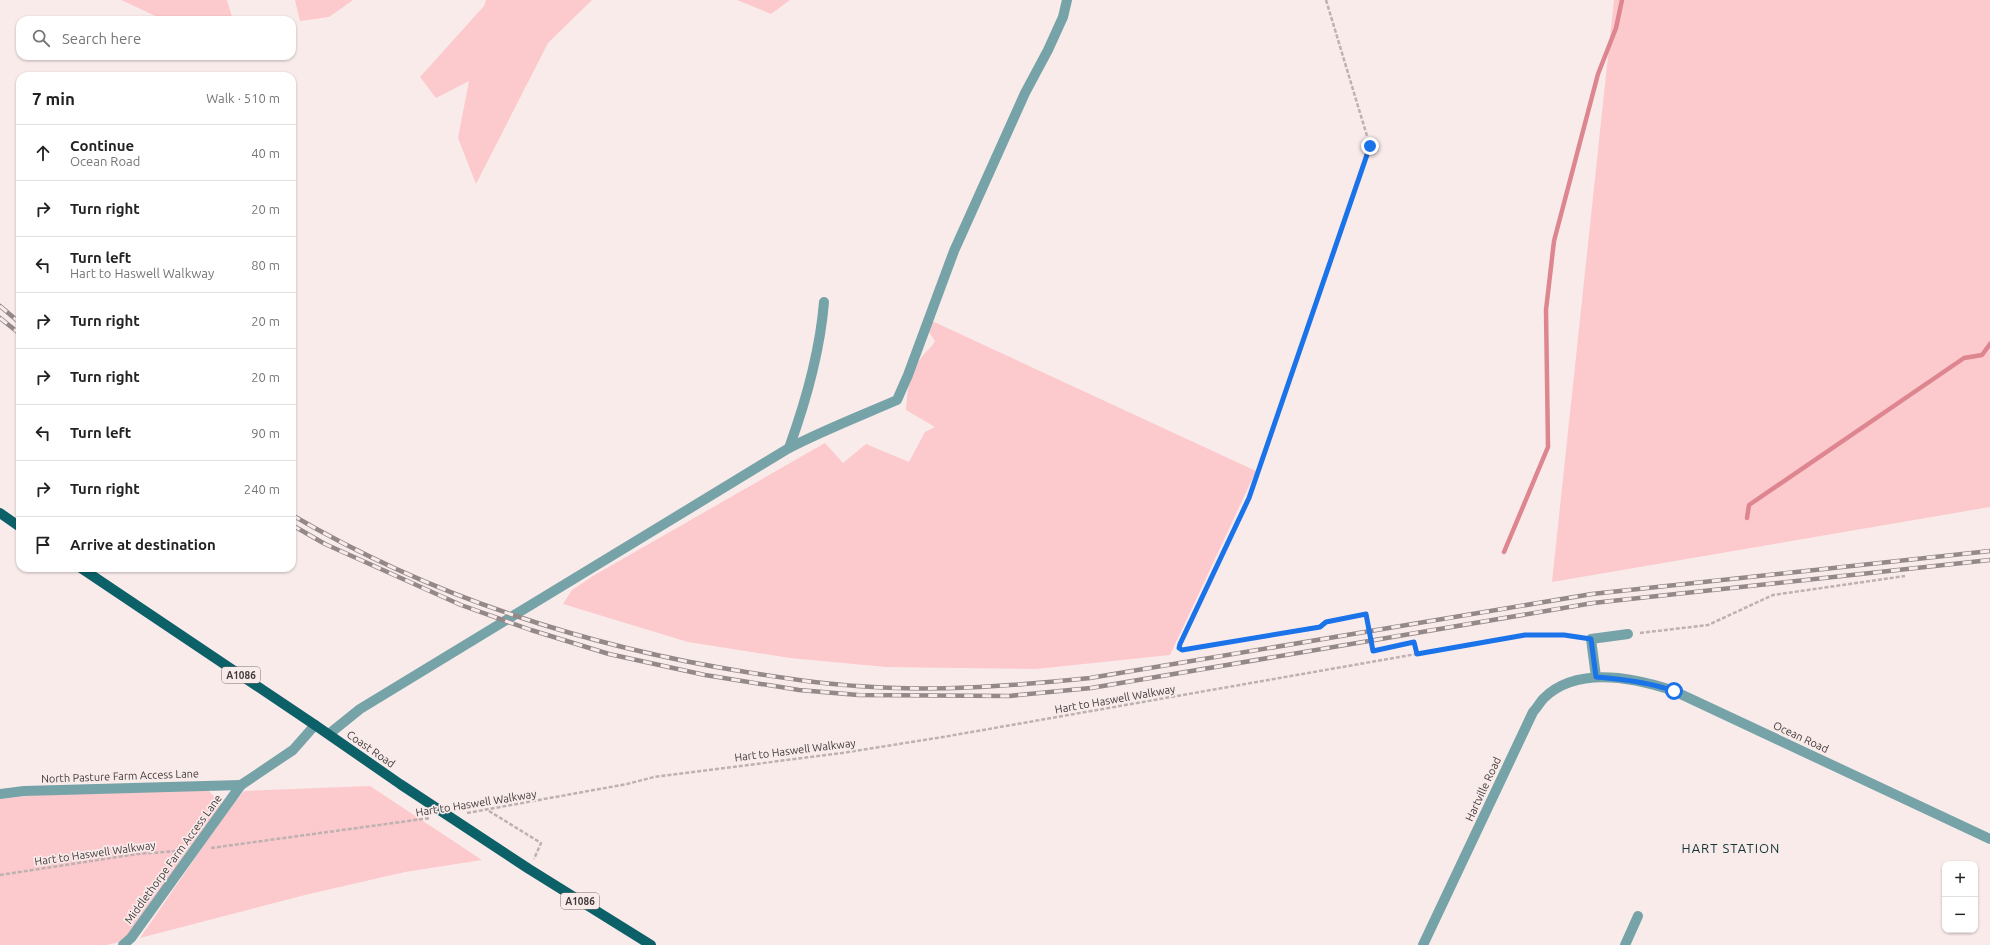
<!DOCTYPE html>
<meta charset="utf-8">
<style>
body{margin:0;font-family:Ubuntu,sans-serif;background:#f6f6f6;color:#222}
.controls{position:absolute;right:12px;bottom:12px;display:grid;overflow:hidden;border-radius:8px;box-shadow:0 1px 3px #0004}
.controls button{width:36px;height:36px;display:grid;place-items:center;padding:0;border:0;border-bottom:1px solid #e0e0e0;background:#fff;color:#222;font:20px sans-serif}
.stop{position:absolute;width:12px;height:12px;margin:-9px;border:3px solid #1a73e8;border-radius:50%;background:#fff}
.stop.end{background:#1a73e8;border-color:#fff;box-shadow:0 1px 4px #0008}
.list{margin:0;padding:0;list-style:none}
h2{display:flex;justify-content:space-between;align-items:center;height:52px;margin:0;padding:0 16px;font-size:17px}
h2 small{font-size:13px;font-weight:400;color:#767676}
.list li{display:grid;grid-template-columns:26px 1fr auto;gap:12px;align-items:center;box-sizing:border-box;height:56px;padding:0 16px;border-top:1px solid #e0e0e0}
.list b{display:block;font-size:15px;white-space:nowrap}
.list p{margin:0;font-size:13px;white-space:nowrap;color:#767676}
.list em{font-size:13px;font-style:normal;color:#767676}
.icon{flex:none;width:22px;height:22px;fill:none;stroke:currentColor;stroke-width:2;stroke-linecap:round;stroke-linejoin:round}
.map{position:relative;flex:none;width:1990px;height:945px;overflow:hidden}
.search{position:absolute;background:#fff;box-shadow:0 1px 3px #0004;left:16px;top:16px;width:280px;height:44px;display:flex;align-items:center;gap:10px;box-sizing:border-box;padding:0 14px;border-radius:12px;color:#767676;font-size:15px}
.panel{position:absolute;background:#fff;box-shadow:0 1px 3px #0004;left:16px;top:72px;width:280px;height:500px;border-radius:12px}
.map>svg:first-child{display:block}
.green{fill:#fcc9cd}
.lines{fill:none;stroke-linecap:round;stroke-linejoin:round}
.stream{stroke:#de868f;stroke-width:4.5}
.path{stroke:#bdb1b1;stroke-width:2.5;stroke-dasharray:4 2;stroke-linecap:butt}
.minor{stroke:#76a3a8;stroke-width:10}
.major{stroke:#0c6068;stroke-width:10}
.rail-casing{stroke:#948989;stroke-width:4.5}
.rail{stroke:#faebeb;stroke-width:3;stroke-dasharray:9;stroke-linecap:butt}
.route{stroke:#1a73e8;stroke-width:5}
.labels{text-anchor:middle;stroke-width:3.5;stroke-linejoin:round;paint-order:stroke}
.shield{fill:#faebeb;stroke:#787070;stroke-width:1}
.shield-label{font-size:10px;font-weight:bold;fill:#413b3b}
.street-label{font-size:11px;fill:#413b3b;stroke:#faebeb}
.quarter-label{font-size:13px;letter-spacing:1px;fill:#123538;stroke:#faebeb}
</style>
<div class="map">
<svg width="1990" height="945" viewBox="0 0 1990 945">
<rect width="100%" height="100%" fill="#faebeb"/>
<g class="green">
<polygon points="121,0 227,0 233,20 164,20"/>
<polygon points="295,0 353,0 329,17 300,21"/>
<polygon points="486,0 592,0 548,43 476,184 458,138 469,81 436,98 420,77 484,6"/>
<polygon points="737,0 790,0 771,14"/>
<polygon points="1614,0 1990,0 1990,507 1552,582"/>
<path d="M932,321L1256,471L1170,655L1036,669L886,667L790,658L688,642L563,604L572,590L593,576L825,443L843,463L866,444L909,462L925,432L935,427L906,410C907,392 909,377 919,361C923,353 931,349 935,341L929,332Z"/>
<polygon points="370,786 482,860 405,872 309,894 140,938 231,806 244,791"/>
<polygon points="208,790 222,805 130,934 123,941 107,945 0,945 0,799 37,795"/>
</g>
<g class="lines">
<g class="stream">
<polyline points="1747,518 1749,505 1964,358 1982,355 1990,344"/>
<polyline points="1504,552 1548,447 1546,310 1554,241 1598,74 1616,28 1622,0"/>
</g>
<g class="path">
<polyline points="1326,0 1370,146 1249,498 1179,644 1179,648 1182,650 1321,627 1326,622 1366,614 1373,651 1414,642 1417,653"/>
<polyline points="1640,633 1708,625 1773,595 1905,576"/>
<polyline points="489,811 541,843 534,859"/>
<polyline points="467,813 627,784 654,777 842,753 943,737 1525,635 1565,635 1580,638"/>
<polyline points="211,848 430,818"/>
<polyline points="0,875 137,854 178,851"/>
</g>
<g class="minor">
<path d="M789,448C806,401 820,352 824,302"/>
<polyline points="1596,677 1591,639 1628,634"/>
<path d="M329,734L360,709L789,448C824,430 860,416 897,400L908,375L954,251L1025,93L1048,50L1063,17L1067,0"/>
<polyline points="0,794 24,791 241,785"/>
<polyline points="123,945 131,938 241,785 293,750 315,725"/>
<path d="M1423,945L1533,712C1537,708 1540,702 1544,698C1578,665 1635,678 1674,691L1990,839"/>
<polyline points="1625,945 1638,916"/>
</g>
<g class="major">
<polyline points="0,513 20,527"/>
<polyline points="81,568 315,725 400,784 529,869 651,945"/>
</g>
<defs>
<g id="rail">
<polyline points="0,306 20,323"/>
<polyline points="0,318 20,334"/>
<path d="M292,515C430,596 588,647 746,672C783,678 820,684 857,686C934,692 1013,686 1090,678L1592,594L1990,551"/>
<polyline points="292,525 325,544 461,605 531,630 609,654 705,675 799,690 858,695 1009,696 1091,688 1593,603 1990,560"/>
</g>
</defs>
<use href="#rail" class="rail-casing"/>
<use href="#rail" class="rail"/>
</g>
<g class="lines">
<path class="route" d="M1370,146L1249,498L1180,644L1179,648L1182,650L1320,627L1326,622L1366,614L1373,651L1414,642L1417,654L1525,635H1564L1591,639L1596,677C1623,679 1648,682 1674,691"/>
</g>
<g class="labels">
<g class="shield">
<rect x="222" y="667" width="38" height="16" rx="3"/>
<rect x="561" y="893" width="38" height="16" rx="3"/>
</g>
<g class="shield-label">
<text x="241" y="679">A1086</text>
<text x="580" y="905">A1086</text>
</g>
<g class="street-label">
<text transform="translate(1115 699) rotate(-10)" y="4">Hart to Haswell Walkway</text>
<text transform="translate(1801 737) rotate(25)" y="4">Ocean Road</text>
<text transform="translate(371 749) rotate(35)" y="4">Coast Road</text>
<text transform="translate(795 750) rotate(-7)" y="4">Hart to Haswell Walkway</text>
<text transform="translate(120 776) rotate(-2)" y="4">North Pasture Farm Access Lane</text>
<text transform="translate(1483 789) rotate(-65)" y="4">Hartville Road</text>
<text transform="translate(476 803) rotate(-9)" y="4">Hart to Haswell Walkway</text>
<text transform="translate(95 853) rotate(-8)" y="4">Hart to Haswell Walkway</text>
<text transform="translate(173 859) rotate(-54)" y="4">Middlethorpe Farm Access Lane</text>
</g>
<g class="quarter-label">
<text x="1731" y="853">HART STATION</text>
</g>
</g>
</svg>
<div class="controls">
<button>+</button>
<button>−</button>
</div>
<div class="stop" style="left:1674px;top:691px"></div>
<div class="stop end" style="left:1370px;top:146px"></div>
<div class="search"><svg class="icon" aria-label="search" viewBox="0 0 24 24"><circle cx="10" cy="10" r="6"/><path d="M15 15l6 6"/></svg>Search here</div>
<section class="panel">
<h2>7 min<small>Walk · 510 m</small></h2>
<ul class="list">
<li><svg class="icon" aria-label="ahead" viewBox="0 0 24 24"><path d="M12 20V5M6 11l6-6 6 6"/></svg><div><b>Continue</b><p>Ocean Road</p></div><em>40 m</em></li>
<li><svg class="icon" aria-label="right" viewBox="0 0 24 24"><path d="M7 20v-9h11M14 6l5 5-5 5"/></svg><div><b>Turn right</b></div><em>20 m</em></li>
<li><svg class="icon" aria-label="left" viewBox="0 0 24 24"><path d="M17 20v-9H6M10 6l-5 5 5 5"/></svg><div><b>Turn left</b><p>Hart to Haswell Walkway</p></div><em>80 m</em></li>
<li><svg class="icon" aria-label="right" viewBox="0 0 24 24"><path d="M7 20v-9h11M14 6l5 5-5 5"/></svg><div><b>Turn right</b></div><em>20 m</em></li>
<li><svg class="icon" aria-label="right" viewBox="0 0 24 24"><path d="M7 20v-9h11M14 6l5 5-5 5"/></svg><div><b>Turn right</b></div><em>20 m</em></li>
<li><svg class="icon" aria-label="left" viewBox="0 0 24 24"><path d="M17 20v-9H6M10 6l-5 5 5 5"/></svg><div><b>Turn left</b></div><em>90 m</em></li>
<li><svg class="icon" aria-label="right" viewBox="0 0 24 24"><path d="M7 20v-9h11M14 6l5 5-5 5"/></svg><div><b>Turn right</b></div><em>240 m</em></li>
<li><svg class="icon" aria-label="arrive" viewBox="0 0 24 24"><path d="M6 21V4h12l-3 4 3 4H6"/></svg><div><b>Arrive at destination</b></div></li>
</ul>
</section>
</div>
